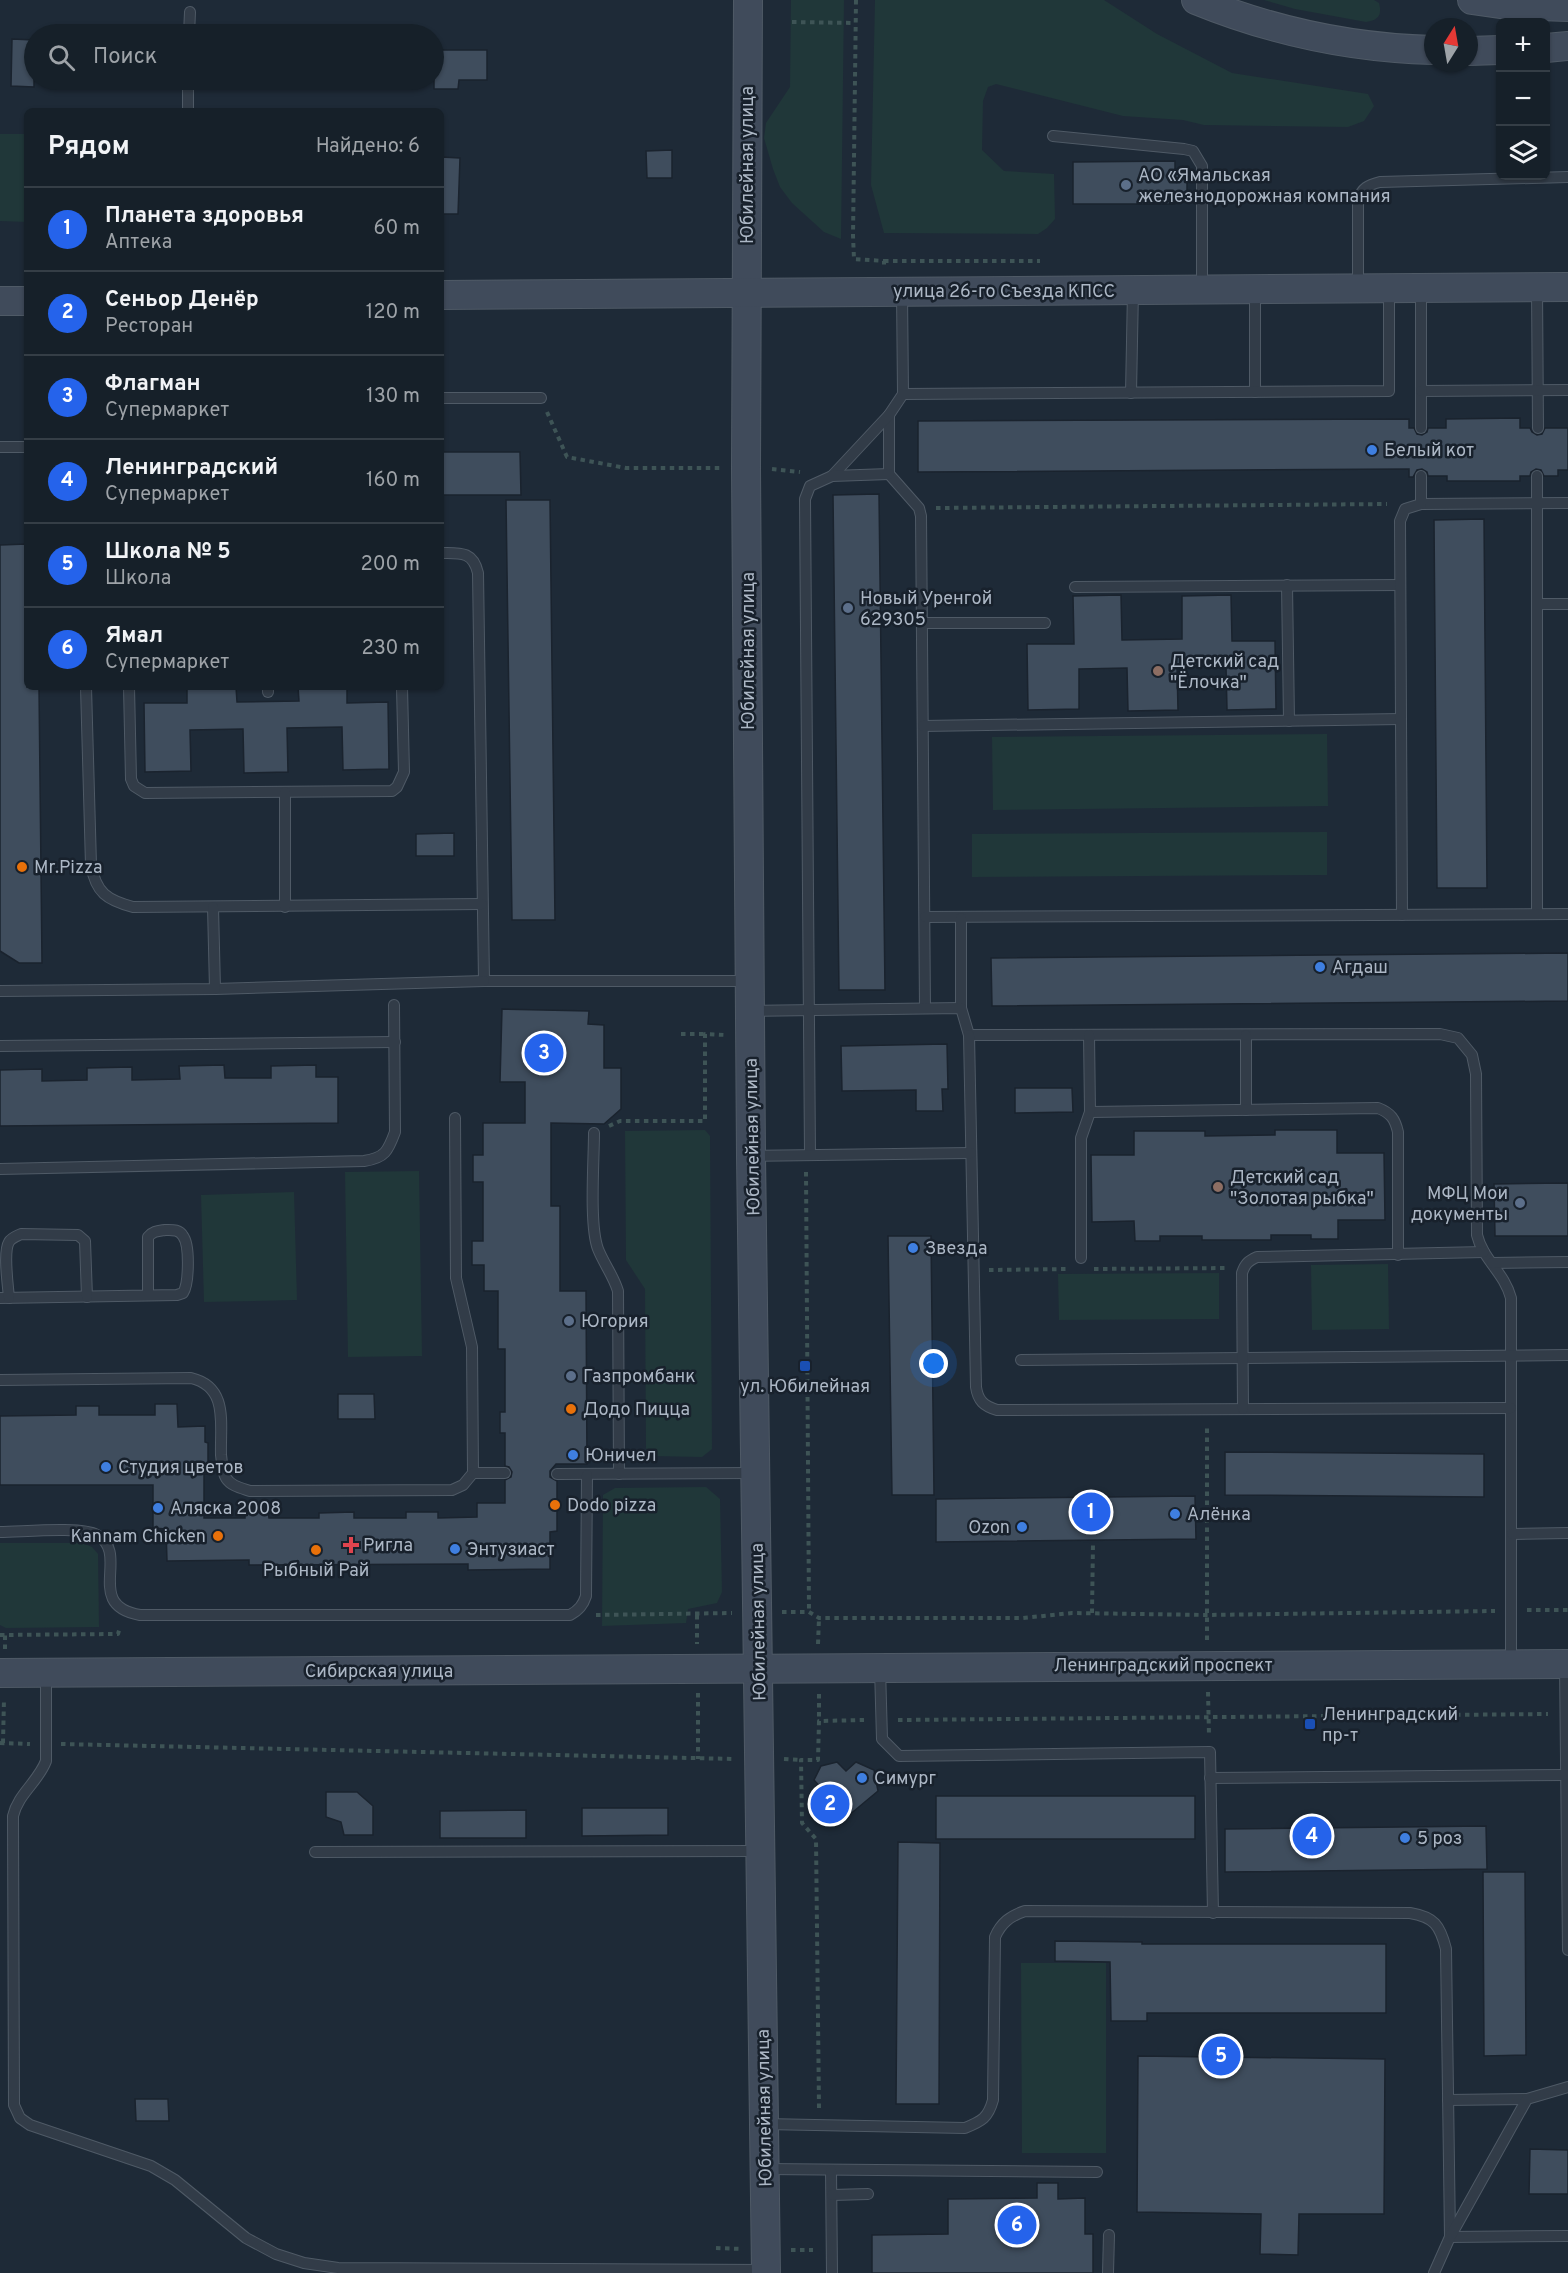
<!DOCTYPE html>
<html lang="ru">
<meta charset="utf-8">
<style>
body{margin:0;font-family:Overpass,sans-serif;background:#232d35;color:#f1f3f6}
.controls{position:absolute;right:18px;top:18px;display:grid;overflow:hidden;border-radius:9px;box-shadow:0 2px 4px #0004}
.controls button{width:54px;height:54px;display:grid;place-items:center;padding:0;border:0;border-bottom:2px solid #353e46;background:#162029;color:#f1f3f6;font:30px sans-serif}
.compass{position:absolute;left:1424px;top:18px;width:54px;height:54px;border-radius:50%;background:#162029;box-shadow:0 2px 4px #0004;rotate:11deg}
.you{position:absolute;left:934px;top:1364px;width:21px;height:21px;margin:-15px;border:4px solid #fff;border-radius:50%;background:#1a73e8;box-shadow:0 0 0 9px #1a73e833}
.badge{display:grid;place-items:center;width:39px;height:39px;border-radius:50%;background:#2563eb;color:#fff;font-size:20px;font-weight:700}
.pin{position:absolute;translate:-50% -50%;border:3px solid #fff;box-shadow:0 2px 6px #0006}
.list{margin:0;padding:0;list-style:none}
h2{display:flex;justify-content:space-between;align-items:center;height:78px;margin:0;padding:0 24px;font-size:26px}
h2 small{font-size:20px;font-weight:400;color:#9ea3a8}
.list li{display:grid;grid-template-columns:39px 1fr auto;gap:18px;align-items:center;box-sizing:border-box;height:84px;padding:0 24px;border-top:2px solid #353e46}
.list b{display:block;font-size:22px;white-space:nowrap}
.list p{margin:0;font-size:20px;white-space:nowrap;color:#9ea3a8}
.list em{font-size:20px;font-style:normal;color:#9ea3a8}
.icon{flex:none;width:33px;height:33px;fill:none;stroke:currentColor;stroke-width:2;stroke-linecap:round;stroke-linejoin:round}
.map{position:relative;flex:none;width:1568px;height:2273px;overflow:hidden}
.search{position:absolute;background:#162029;box-shadow:0 2px 4px #0004;left:24px;top:24px;width:420px;height:66px;display:flex;align-items:center;gap:15px;box-sizing:border-box;padding:0 21px;border-radius:33px;color:#9ea3a8;font-size:22px}
.panel{position:absolute;background:#162029;box-shadow:0 2px 4px #0004;left:24px;top:108px;width:420px;height:582px;border-radius:9px}
.map>svg:first-child{display:block}
.green{fill:#203739}
.building{fill:#3f4d5d;stroke:#1a232e;stroke-width:1.5}
.lines{fill:none;stroke-linecap:round;stroke-linejoin:round}
.lane-casing{stroke:#4f5a66;stroke-width:12}
.secondary-casing{stroke:#4f5a66;stroke-width:30}
.path{stroke:#3e5456;stroke-width:4;stroke-dasharray:4.5 4.5;stroke-linecap:butt}
.lane{stroke:#323c48;stroke-width:10}
.secondary{stroke:#404b5b;stroke-width:28}
.service-dot{fill:#5c6f8a;stroke:#18212c;stroke-width:2}
.shop-dot{fill:#3f7fe0;stroke:#18212c;stroke-width:2}
.education-dot{fill:#8d6e63;stroke:#18212c;stroke-width:2}
.food-dot{fill:#e8710a;stroke:#18212c;stroke-width:2}
.transit-dot{fill:#1a4fb4;stroke:#18212c;stroke-width:2}
.health-dot{fill:#e0444e;stroke:#18212c;stroke-width:2}
.labels{text-anchor:middle;stroke-width:5;stroke-linejoin:round;paint-order:stroke}
.street-label{font-size:18px;fill:#acb7c5;stroke:#18212c}
.poi-label{font-size:18px;fill:#acb7c5;stroke:#18212c;text-anchor:start}
</style>
<div class="map">
<svg width="1568" height="2273" viewBox="0 0 1568 2273">
<rect width="100%" height="100%" fill="#1e2a37"/>
<g class="green">
<polygon points="791,0 844,0 841,239 824,232 792,203 780,187 773,169 764,138 766,123 790,87"/>
<polygon points="875,0 1104,0 1157,34 1232,73 1368,94 1374,106 1364,121 1348,127 1204,125 1183,120 1123,116 996,84 988,87 983,101 982,150 1004,171 1054,174 1055,219 1047,228 1038,234 884,233 871,185"/>
<path d="M1264,0H1374L1379,3C1382,15 1379,20 1366,22L1295,9Z"/>
<polygon points="0,134 27,134 27,222 0,221"/>
<polygon points="1327,734 1328,806 993,810 992,737"/>
<polygon points="1327,832 1327,875 972,877 972,834"/>
<polygon points="705,1130 710,1136 712,1449 702,1457 651,1456 646,1448 645,1289 626,1260 625,1131"/>
<polygon points="419,1171 422,1356 348,1357 345,1172"/>
<polygon points="294,1192 297,1300 204,1302 201,1195"/>
<polygon points="1388,1264 1389,1329 1312,1330 1311,1265"/>
<polygon points="1219,1273 1219,1319 1059,1320 1058,1274"/>
<polygon points="706,1487 720,1499 722,1592 717,1603 688,1609 686,1623 602,1626 603,1495 615,1488"/>
<polygon points="0,1543 82,1543 92,1547 98,1554 99,1627 6,1628 0,1625"/>
<polygon points="1021,1963 1106,1963 1106,2153 1022,2153"/>
</g>
<g class="building">
<polygon points="12,39 34,40 34,87 11,86"/>
<polygon points="434,50 487,50 487,80 459,80 458,89 434,89"/>
<polygon points="672,150 672,178 647,178 646,151"/>
<polygon points="441,157 460,158 458,214 441,214"/>
<polygon points="1175,161 1175,172 1187,171 1187,193 1175,193 1175,204 1073,204 1073,162"/>
<polygon points="1520,418 1520,428 1530,428 1532,432 1537,435 1542,434 1545,428 1568,428 1568,470 1558,470 1558,476 1544,476 1541,470 1536,469 1531,472 1530,476 1520,476 1520,481 1447,481 1447,476 1428,476 1427,472 1422,469 1417,470 1413,477 1409,477 1409,469 918,472 918,421 1409,419 1409,428 1414,428 1417,434 1422,435 1427,432 1428,428 1446,428 1446,419"/>
<polygon points="441,452 520,452 521,495 441,495"/>
<polygon points="879,494 885,990 839,990 833,495"/>
<polygon points="506,500 550,500 555,920 512,920"/>
<polygon points="1484,519 1487,888 1437,888 1434,520"/>
<polygon points="27,544 27,687 39,687 42,963 19,963 0,951 0,545"/>
<polygon points="1121,595 1122,640 1182,639 1182,596 1231,595 1232,641 1275,641 1276,709 1227,710 1226,666 1177,666 1178,710 1128,711 1127,668 1079,669 1079,709 1028,710 1027,644 1074,644 1073,596"/>
<polygon points="187,687 236,687 237,702 299,701 298,687 347,687 347,703 388,702 389,769 343,770 342,727 287,728 288,772 244,773 243,729 190,730 191,771 145,772 144,703 187,703"/>
<polygon points="454,833 454,856 416,856 416,834"/>
<polygon points="1568,953 1568,1001 992,1006 991,958"/>
<polygon points="502,1009 589,1011 588,1024 604,1025 604,1068 621,1068 621,1109 604,1124 551,1123 551,1206 560,1206 560,1291 586,1291 587,1464 556,1464 550,1471 550,1477 557,1481 557,1531 550,1532 550,1569 468,1570 468,1564 249,1565 249,1560 167,1561 166,1529 153,1528 153,1485 0,1485 0,1416 76,1415 76,1406 99,1406 99,1415 155,1415 155,1404 177,1404 178,1427 205,1426 205,1442 208,1443 208,1474 204,1474 204,1518 245,1518 245,1512 268,1512 269,1518 319,1518 319,1513 354,1512 354,1518 406,1518 406,1512 438,1512 438,1518 477,1517 477,1503 505,1503 505,1480 511,1477 512,1472 509,1467 505,1466 505,1433 500,1433 500,1412 505,1412 505,1349 498,1349 498,1291 484,1291 484,1265 472,1265 472,1241 483,1241 483,1182 473,1182 473,1155 483,1155 483,1123 525,1123 525,1082 500,1082"/>
<polygon points="947,1044 948,1089 942,1089 943,1111 916,1111 916,1090 842,1091 841,1046"/>
<polygon points="224,1065 225,1078 271,1078 271,1066 316,1065 316,1077 338,1077 338,1123 0,1126 0,1070 42,1069 42,1081 87,1080 87,1068 132,1067 132,1080 180,1079 179,1066"/>
<polygon points="1015,1088 1072,1088 1073,1112 1015,1113"/>
<polygon points="1275,1130 1337,1130 1337,1153 1384,1153 1385,1220 1338,1220 1338,1239 1311,1239 1311,1235 1271,1235 1271,1240 1202,1240 1202,1236 1160,1236 1160,1241 1135,1241 1134,1221 1092,1222 1091,1155 1134,1155 1134,1131 1205,1131 1205,1136 1275,1135"/>
<polygon points="1568,1183 1568,1236 1495,1236 1494,1184"/>
<polygon points="888,1236 931,1236 934,1495 892,1495"/>
<polygon points="338,1394 374,1394 375,1419 338,1419"/>
<polygon points="1225,1452 1484,1454 1484,1497 1225,1495"/>
<polygon points="1195,1496 1196,1539 936,1542 936,1499"/>
<polygon points="837,1762 846,1771 856,1762 874,1770 878,1791 836,1826 816,1819 813,1800 824,1791 814,1780 821,1766"/>
<polygon points="326,1792 357,1792 373,1806 373,1835 344,1835 341,1822 326,1817"/>
<rect x="936" y="1796" width="259" height="43"/>
<polygon points="582,1808 668,1808 668,1835 582,1836"/>
<polygon points="526,1810 526,1838 440,1838 440,1811"/>
<polygon points="1486,1826 1487,1869 1225,1872 1225,1829"/>
<polygon points="898,1842 940,1843 939,2104 896,2104"/>
<polygon points="1483,1872 1525,1872 1526,2055 1484,2056"/>
<polygon points="1055,1941 1142,1942 1142,1944 1386,1944 1386,2013 1147,2013 1147,2021 1111,2021 1110,1962 1055,1961"/>
<polygon points="1138,2056 1385,2059 1384,2214 1299,2214 1298,2255 1260,2254 1261,2214 1137,2212"/>
<polygon points="135,2099 168,2099 169,2121 136,2121"/>
<polygon points="1530,2149 1568,2150 1568,2194 1529,2194"/>
<polygon points="1037,2183 1058,2183 1058,2199 1085,2198 1085,2234 1093,2234 1093,2273 872,2273 872,2235 948,2234 948,2199 1037,2198"/>
</g>
<g class="lines">
<defs>
<g id="lane">
<polyline points="189,34 190,12"/>
<polyline points="188,111 188,80"/>
<polyline points="1053,136 1184,149 1193,151 1202,166 1202,289"/>
<path d="M1358,288V200C1362,188 1368,185 1380,182L1568,177"/>
<polyline points="1537,288 1538,428"/>
<polyline points="1421,289 1421,428"/>
<polyline points="1255,290 1255,392"/>
<polyline points="902,292 903,394"/>
<polyline points="1421,391 1568,390"/>
<polyline points="1131,393 1133,290"/>
<polyline points="441,398 541,398"/>
<polyline points="889,415 889,474 919,508 921,516 925,1008"/>
<polyline points="0,447 27,447"/>
<polyline points="832,476 889,415 903,394 1389,391 1389,289"/>
<polyline points="1421,504 1568,503"/>
<path d="M441,553C460,553 473,551 478,573L484,981H747"/>
<polyline points="1287,585 1289,721"/>
<polyline points="1075,587 1400,585"/>
<polyline points="1537,604 1568,604"/>
<polyline points="922,623 1045,623"/>
<path d="M86,687L91,865C96,893 107,900 133,907L482,904"/>
<polyline points="129,687 131,779 134,786 145,793 392,791 397,787 404,772 402,687"/>
<polyline points="268,687 268,692"/>
<polyline points="923,726 1401,719"/>
<polyline points="285,792 285,907"/>
<polyline points="1537,914 1537,476"/>
<polyline points="1402,915 1400,521 1405,509 1421,504 1421,476"/>
<polyline points="925,917 1568,914"/>
<polyline points="961,918 961,1008"/>
<polyline points="215,989 484,981"/>
<polyline points="0,991 215,989 213,907"/>
<path d="M751,1011L961,1008L969,1035L1440,1034L1458,1038L1472,1055L1476,1074L1477,1235C1483,1260 1504,1272 1511,1298V1664"/>
<path d="M969,1035L976,1387C978,1401 984,1406 997,1410L1511,1408"/>
<polyline points="1246,1035 1246,1110"/>
<polyline points="0,1046 395,1042"/>
<path d="M1090,1112L1378,1108C1391,1113 1395,1119 1398,1132V1255"/>
<path d="M594,1133C594,1161 589,1225 598,1249C604,1264 613,1275 618,1291L619,1474"/>
<polyline points="810,1155 805,499 810,486 832,476 889,474"/>
<polyline points="752,1156 971,1153"/>
<path d="M0,1169L364,1161C385,1158 388,1151 395,1132L394,1005"/>
<polyline points="1081,1258 1081,1138 1090,1112 1089,1035"/>
<polyline points="1492,1263 1568,1262"/>
<path d="M0,1298L177,1295L183,1293C189,1284 190,1245 183,1236C179,1229 172,1230 165,1230C158,1231 153,1231 148,1237V1295"/>
<path d="M9,1298C8,1285 3,1252 9,1242C11,1238 17,1236 21,1234L78,1235L85,1241L87,1297"/>
<polyline points="1021,1360 1568,1355"/>
<path d="M0,1380L191,1378C229,1387 220,1424 221,1455C222,1461 222,1472 226,1478C231,1486 241,1488 250,1491L452,1490L463,1485L473,1473L472,1347L456,1278L455,1118"/>
<path d="M1243,1409L1242,1273C1245,1264 1248,1261 1257,1257L1484,1252"/>
<polyline points="473,1473 505,1473"/>
<polyline points="557,1474 754,1473"/>
<path d="M0,1532C22,1532 81,1526 97,1535C131,1554 83,1605 140,1615H570C579,1610 583,1605 586,1596L587,1475"/>
<polyline points="1512,1534 1568,1533"/>
<polyline points="1565,1664 1568,1950"/>
<polyline points="880,1668 882,1739 899,1756 1210,1752 1213,1913"/>
<path d="M46,1673V1761C38,1782 18,1794 13,1816L14,2105L20,2118L30,2125L151,2166L175,2180L246,2238L276,2254L304,2263L338,2268L765,2270"/>
<polyline points="1210,1778 1565,1775"/>
<polyline points="315,1852 759,1851"/>
<polyline points="1448,2100 1527,2099"/>
<path d="M765,2124L965,2128C982,2121 988,2118 993,2100L995,1937C1001,1923 1010,1916 1025,1911L1410,1913C1434,1917 1440,1925 1446,1949L1450,2237"/>
<polyline points="765,2169 1097,2172"/>
<polyline points="831,2170 832,2273"/>
<polyline points="832,2195 868,2194"/>
<polyline points="1450,2237 1568,2236"/>
<polyline points="1108,2273 1109,2235"/>
<polyline points="1434,2273 1450,2237 1527,2099 1568,2087"/>
</g>
<g id="secondary">
<polyline points="748,0 746,468 751,1156 766,2273"/>
<path d="M1196,0C1272,31 1351,48 1433,50"/>
<polyline points="1472,0 1507,5 1568,7"/>
<polyline points="1546,48 1568,46"/>
<polyline points="1469,51 1500,50"/>
<polyline points="441,295 1568,287"/>
<polyline points="0,301 27,301"/>
<polyline points="0,1673 1568,1664"/>
</g>
</defs>
<use href="#lane" class="lane-casing"/>
<use href="#secondary" class="secondary-casing"/>
<g class="path">
<polyline points="856,0 853,236 854,259 884,261 884,265"/>
<polyline points="792,22 855,23"/>
<polyline points="884,261 1040,261"/>
<polyline points="547,412 567,457 626,468 720,468"/>
<polyline points="772,469 800,472"/>
<polyline points="936,508 1387,504"/>
<polyline points="681,1034 705,1034"/>
<polyline points="609,1126 620,1121 705,1121 705,1034 726,1035"/>
<polyline points="806,1172 809,1612"/>
<polyline points="1094,1269 1228,1268"/>
<polyline points="989,1270 1069,1269"/>
<polyline points="1527,1610 1568,1610"/>
<polyline points="782,1612 809,1612 819,1618 1023,1618 1072,1613 1207,1615 1495,1611"/>
<polyline points="1092,1613 1093,1543"/>
<polyline points="596,1615 732,1613"/>
<polyline points="697,1615 697,1644"/>
<polyline points="0,1635 118,1634 120,1627"/>
<polyline points="1207,1640 1207,1425"/>
<polyline points="818,1644 819,1618"/>
<polyline points="5,1649 5,1635"/>
<polyline points="1208,1692 1209,1735"/>
<polyline points="698,1693 698,1759"/>
<polyline points="819,1694 819,1721"/>
<polyline points="898,1720 1548,1714"/>
<polyline points="0,1743 30,1744"/>
<polyline points="3,1743 4,1699"/>
<polyline points="61,1744 735,1759"/>
<polyline points="784,1759 801,1760"/>
<polyline points="819,2108 816,1839 802,1823 801,1760 818,1760 819,1721 864,1720"/>
<polyline points="716,2248 742,2249"/>
<polyline points="791,2250 813,2250"/>
</g>
<use href="#lane" class="lane"/>
<use href="#secondary" class="secondary"/>
</g>
<g class="service-dot">
<circle cx="1126" cy="185" r="6"/>
<circle cx="848" cy="608" r="6"/>
<circle cx="1520" cy="1203" r="6"/>
<circle cx="569" cy="1321" r="6"/>
<circle cx="571" cy="1376" r="6"/>
</g>
<g class="shop-dot">
<circle cx="1372" cy="450" r="6"/>
<circle cx="1320" cy="967" r="6"/>
<circle cx="913" cy="1248" r="6"/>
<circle cx="573" cy="1455" r="6"/>
<circle cx="106" cy="1467" r="6"/>
<circle cx="158" cy="1508" r="6"/>
<circle cx="1175" cy="1514" r="6"/>
<circle cx="1022" cy="1527" r="6"/>
<circle cx="455" cy="1549" r="6"/>
<circle cx="862" cy="1778" r="6"/>
<circle cx="1405" cy="1838" r="6"/>
</g>
<g class="education-dot">
<circle cx="1158" cy="671" r="6"/>
<circle cx="1218" cy="1187" r="6"/>
</g>
<g class="food-dot">
<circle cx="22" cy="867" r="6"/>
<circle cx="571" cy="1409" r="6"/>
<circle cx="555" cy="1505" r="6"/>
<circle cx="218" cy="1536" r="6"/>
<circle cx="316" cy="1550" r="6"/>
</g>
<g class="transit-dot">
<rect x="799" y="1360" width="12" height="12" rx="3"/>
<rect x="1304" y="1718" width="12" height="12" rx="3"/>
</g>
<path class="health-dot" d="M348 1536h6v6h6v6h-6v6h-6v-6h-6v-6h6z"/>
<g class="labels">
<g class="street-label">
<text transform="translate(747 165) rotate(-90)" y="6">Юбилейная улица</text>
<text x="1004" y="297">улица 26-го Съезда КПСС</text>
<text transform="translate(748 651) rotate(-90)" y="6">Юбилейная улица</text>
<text transform="translate(752 1137) rotate(-91)" y="6">Юбилейная улица</text>
<text transform="translate(758 1622) rotate(-91)" y="6">Юбилейная улица</text>
<text x="1163" y="1671">Ленинградский проспект</text>
<text x="379" y="1677">Сибирская улица</text>
<text transform="translate(764 2108) rotate(-91)" y="6">Юбилейная улица</text>
</g>
<g class="poi-label">
<text x="1138" y="181">АО «Ямальская<tspan x="1138" dy="21">железнодорожная компания</tspan></text>
<text x="1384" y="456">Белый кот</text>
<text x="860" y="604">Новый Уренгой<tspan x="860" dy="21">629305</tspan></text>
<text x="1170" y="667">Детский сад<tspan x="1170" dy="21">"Ёлочка"</tspan></text>
<text x="34" y="873">Mr.Pizza</text>
<text x="1332" y="973">Агдаш</text>
<text x="1230" y="1183">Детский сад<tspan x="1230" dy="21">"Золотая рыбка"</tspan></text>
<text x="1508" y="1199" text-anchor="end">МФЦ Мои<tspan x="1508" dy="21">документы</tspan></text>
<text x="925" y="1254">Звезда</text>
<text x="581" y="1327">Югория</text>
<text x="583" y="1382">Газпромбанк</text>
<text x="805" y="1392" text-anchor="middle">ул. Юбилейная</text>
<text x="583" y="1415">Додо Пицца</text>
<text x="585" y="1461">Юничел</text>
<text x="118" y="1473">Студия цветов</text>
<text x="567" y="1511">Dodo pizza</text>
<text x="170" y="1514">Аляска 2008</text>
<text x="1187" y="1520">Алёнка</text>
<text x="1010" y="1533" text-anchor="end">Ozon</text>
<text x="206" y="1542" text-anchor="end">Kannam Chicken</text>
<text x="363" y="1551">Ригла</text>
<text x="467" y="1555">Энтузиаст</text>
<text x="316" y="1576" text-anchor="middle">Рыбный Рай</text>
<text x="1322" y="1720">Ленинградский<tspan x="1322" dy="21">пр-т</tspan></text>
<text x="874" y="1784">Симург</text>
<text x="1417" y="1844">5 роз</text>
</g>
</g>
</svg>
<div class="controls">
<button>+</button>
<button>−</button>
<button><svg class="icon" aria-label="layers" viewBox="0 0 24 24"><path d="M12 4l9 5-9 5-9-5zM3 14l9 5 9-5"/></svg></button>
</div>
<svg class="compass" viewBox="-18 -18 36 36"><path d="M0-13l5 13h-10z" fill="#e53935"/><path d="M0 13l5-13h-10z" fill="#9ea3a8"/></svg>
<div class="you"></div>
<div class="pin badge" style="left:1091px;top:1512px">1</div>
<div class="pin badge" style="left:830px;top:1804px">2</div>
<div class="pin badge" style="left:544px;top:1053px">3</div>
<div class="pin badge" style="left:1312px;top:1836px">4</div>
<div class="pin badge" style="left:1221px;top:2056px">5</div>
<div class="pin badge" style="left:1017px;top:2225px">6</div>
<div class="search"><svg class="icon" aria-label="search" viewBox="0 0 24 24"><circle cx="10" cy="10" r="6"/><path d="M15 15l6 6"/></svg>Поиск</div>
<section class="panel">
<h2>Рядом<small>Найдено: 6</small></h2>
<ul class="list">
<li><span class="badge">1</span><div><b>Планета здоровья</b><p>Аптека</p></div><em>60 m</em></li>
<li><span class="badge">2</span><div><b>Сеньор Денёр</b><p>Ресторан</p></div><em>120 m</em></li>
<li><span class="badge">3</span><div><b>Флагман</b><p>Супермаркет</p></div><em>130 m</em></li>
<li><span class="badge">4</span><div><b>Ленинградский</b><p>Супермаркет</p></div><em>160 m</em></li>
<li><span class="badge">5</span><div><b>Школа № 5</b><p>Школа</p></div><em>200 m</em></li>
<li><span class="badge">6</span><div><b>Ямал</b><p>Супермаркет</p></div><em>230 m</em></li>
</ul>
</section>
</div>
